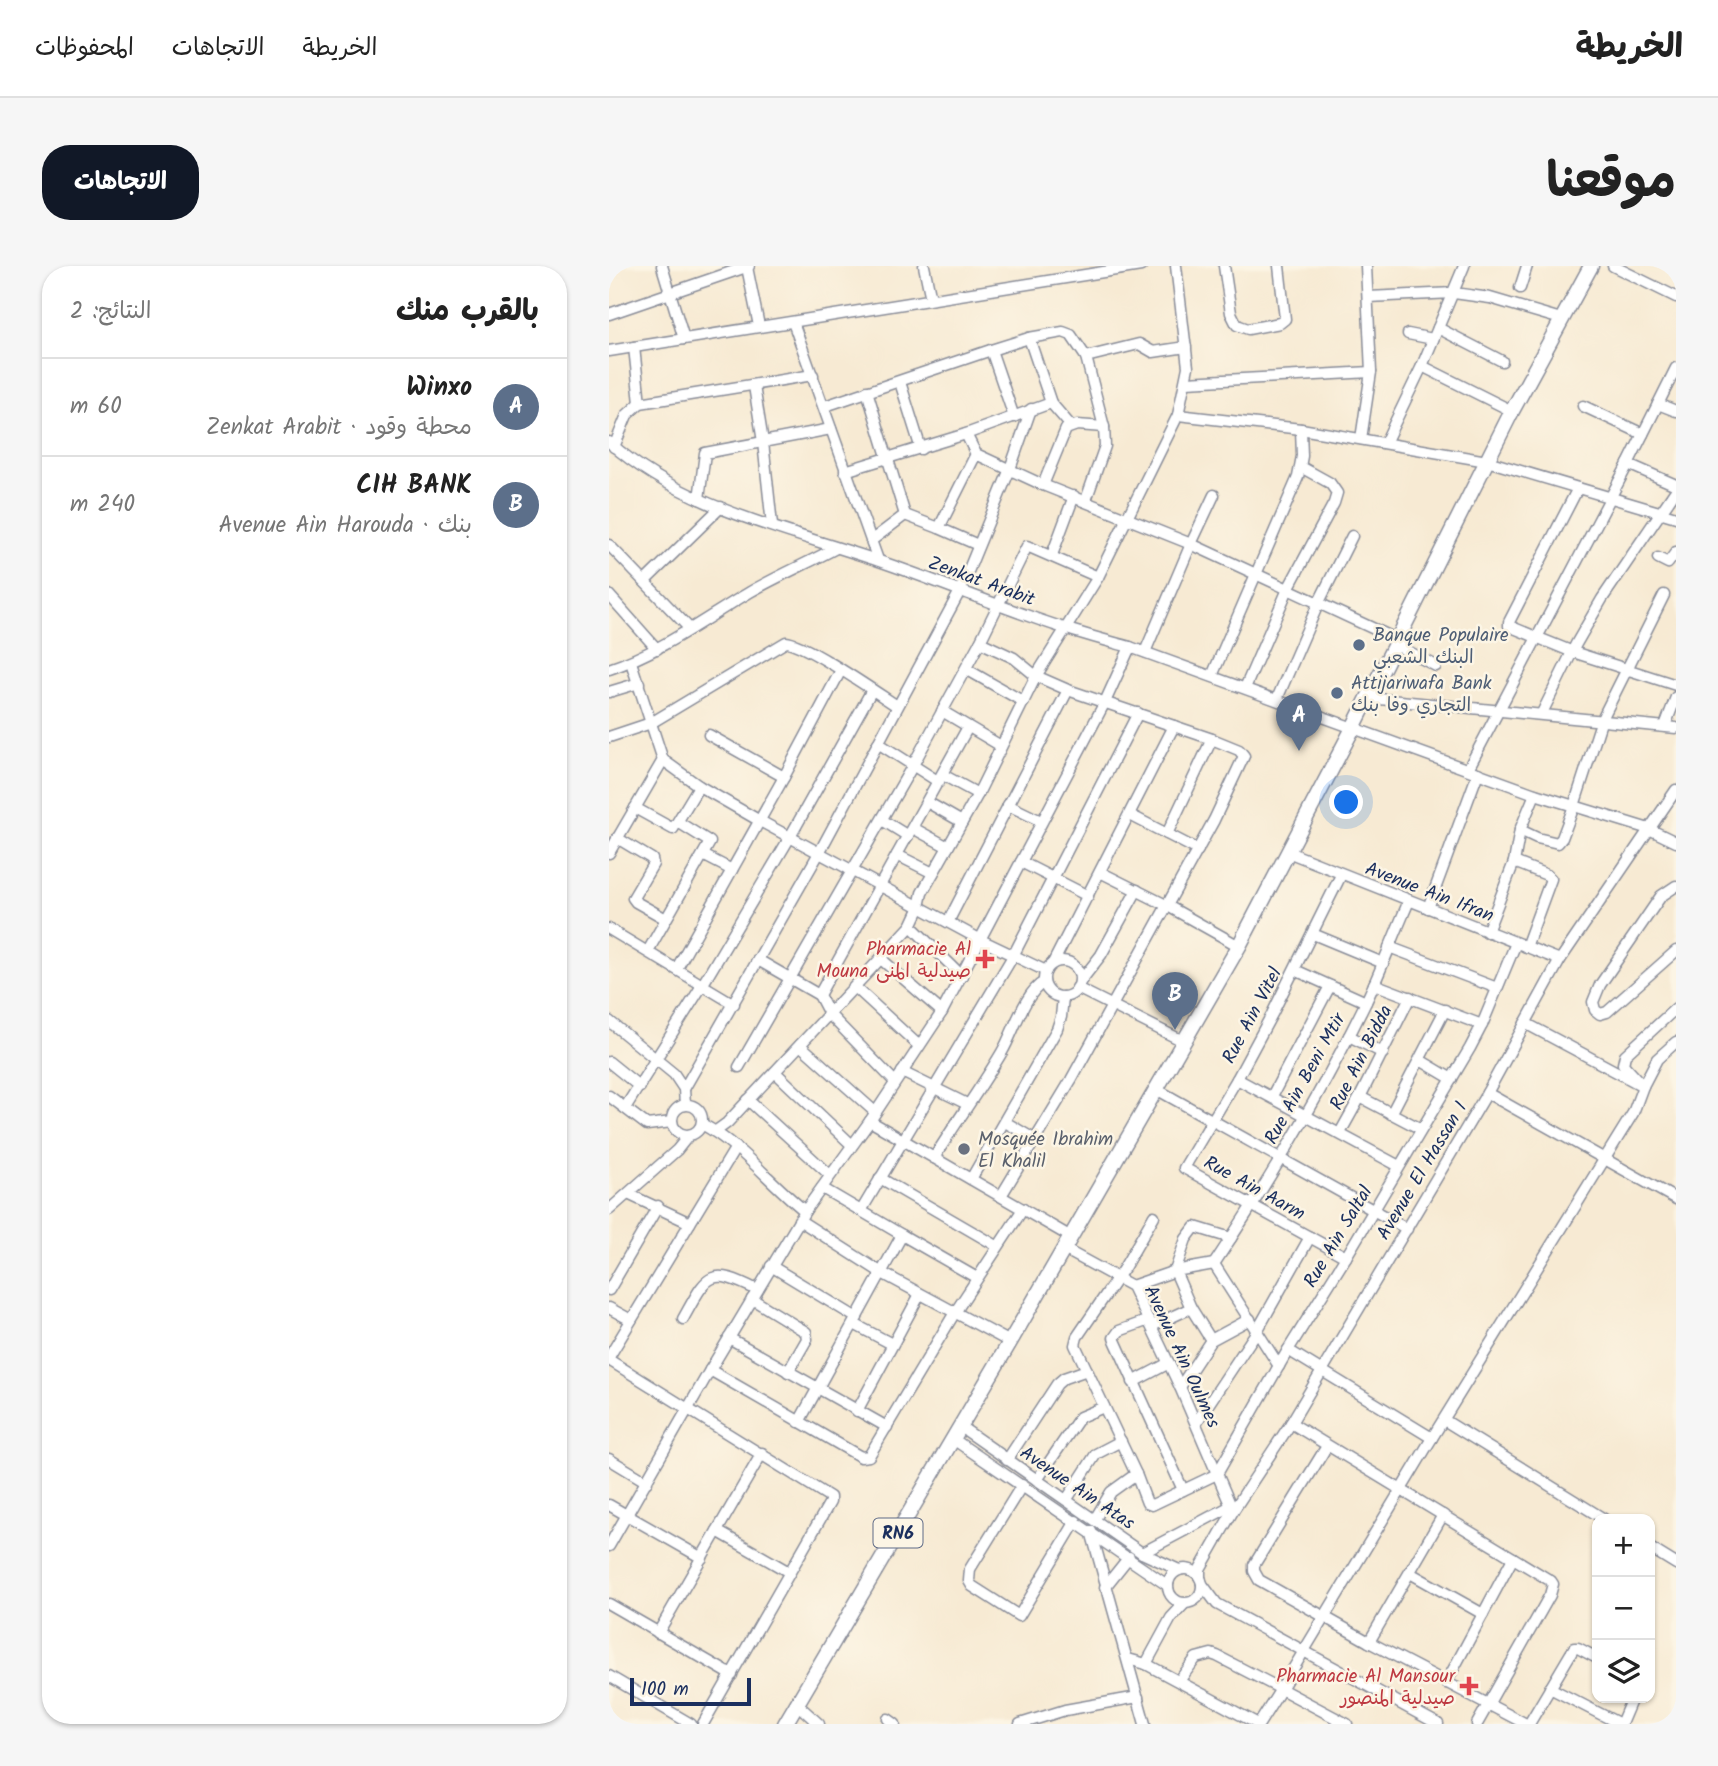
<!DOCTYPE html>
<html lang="ar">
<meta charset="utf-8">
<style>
body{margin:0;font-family:Kalam,"Playpen Sans Arabic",sans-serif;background:#f6f6f6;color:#222;direction:rtl}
.controls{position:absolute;right:21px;bottom:21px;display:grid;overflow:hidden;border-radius:14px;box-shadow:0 2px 5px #0004}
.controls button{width:63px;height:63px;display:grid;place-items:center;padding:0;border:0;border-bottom:2px solid #e0e0e0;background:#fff;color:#222;font:35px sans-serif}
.scale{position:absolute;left:21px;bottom:18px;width:121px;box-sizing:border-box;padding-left:7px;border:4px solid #1b2f5e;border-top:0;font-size:19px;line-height:24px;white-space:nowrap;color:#1b2f5e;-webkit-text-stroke:5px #fcf5e5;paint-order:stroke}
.you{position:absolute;left:738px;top:537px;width:24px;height:24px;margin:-18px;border:5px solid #fff;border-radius:50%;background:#1a73e8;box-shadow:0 0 0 10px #1a73e833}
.badge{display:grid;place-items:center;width:46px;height:46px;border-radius:50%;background:#111827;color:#fff;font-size:23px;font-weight:700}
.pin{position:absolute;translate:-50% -58px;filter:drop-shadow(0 2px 4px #0008)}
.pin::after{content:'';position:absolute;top:37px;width:24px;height:21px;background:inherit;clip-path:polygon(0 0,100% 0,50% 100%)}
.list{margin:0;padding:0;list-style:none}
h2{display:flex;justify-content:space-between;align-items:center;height:91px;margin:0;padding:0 28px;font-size:30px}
h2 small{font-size:23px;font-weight:400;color:#767676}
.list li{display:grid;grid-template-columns:46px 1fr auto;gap:21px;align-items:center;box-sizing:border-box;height:98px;padding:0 28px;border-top:2px solid #e0e0e0}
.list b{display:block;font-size:26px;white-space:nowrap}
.list p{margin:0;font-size:23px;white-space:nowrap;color:#767676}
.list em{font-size:23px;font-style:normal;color:#767676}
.icon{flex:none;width:38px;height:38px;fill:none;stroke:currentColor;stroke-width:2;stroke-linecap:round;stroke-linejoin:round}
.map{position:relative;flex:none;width:1067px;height:1458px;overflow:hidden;direction:ltr;border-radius:28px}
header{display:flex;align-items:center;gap:42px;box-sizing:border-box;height:98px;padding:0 35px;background:#fff;border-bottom:2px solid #e0e0e0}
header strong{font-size:33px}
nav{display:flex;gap:38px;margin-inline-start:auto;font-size:24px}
.intro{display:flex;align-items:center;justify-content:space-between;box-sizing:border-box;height:168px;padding:0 42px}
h1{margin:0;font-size:49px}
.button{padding:18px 32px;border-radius:28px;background:#111827;color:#fff;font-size:24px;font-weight:700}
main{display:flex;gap:42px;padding:0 42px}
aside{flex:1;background:#fff;border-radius:28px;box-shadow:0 2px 5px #0004}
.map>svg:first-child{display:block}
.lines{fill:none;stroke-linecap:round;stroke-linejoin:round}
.minor-casing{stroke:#898c98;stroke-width:13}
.major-casing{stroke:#898c98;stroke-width:17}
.minor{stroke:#fff;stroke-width:10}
.major{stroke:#fff;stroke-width:14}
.service-dot{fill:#5c6f8a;stroke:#fcf5e5;stroke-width:2.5}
.health-dot{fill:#e0444e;stroke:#fcf5e5;stroke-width:2.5}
.worship-dot{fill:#6b7280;stroke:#fcf5e5;stroke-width:2.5}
.labels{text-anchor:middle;stroke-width:5;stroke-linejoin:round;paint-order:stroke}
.shield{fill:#fcf5e5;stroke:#5e6a86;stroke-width:2}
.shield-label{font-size:18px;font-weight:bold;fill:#1b2f5e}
.street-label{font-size:19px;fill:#1b2f5e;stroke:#fcf5e5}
.service-label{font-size:19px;fill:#4e5e75;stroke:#fcf5e5;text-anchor:start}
.health-label{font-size:19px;fill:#be3a42;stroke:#fcf5e5;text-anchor:end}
.worship-label{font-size:19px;fill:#5b616d;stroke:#fcf5e5;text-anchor:start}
</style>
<header>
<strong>الخريطة</strong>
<nav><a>الخريطة</a><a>الاتجاهات</a><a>المحفوظات</a></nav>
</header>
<div class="intro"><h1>موقعنا</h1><a class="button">الاتجاهات</a></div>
<main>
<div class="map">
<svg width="1067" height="1458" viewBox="0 0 1067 1458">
<rect width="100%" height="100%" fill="#fcf5e5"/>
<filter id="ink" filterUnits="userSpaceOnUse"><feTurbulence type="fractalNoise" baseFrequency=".0143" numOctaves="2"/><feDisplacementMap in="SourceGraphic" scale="14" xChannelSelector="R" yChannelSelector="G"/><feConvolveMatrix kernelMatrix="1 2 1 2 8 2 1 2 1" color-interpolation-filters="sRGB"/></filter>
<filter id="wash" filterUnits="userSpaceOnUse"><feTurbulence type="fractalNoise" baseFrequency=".00686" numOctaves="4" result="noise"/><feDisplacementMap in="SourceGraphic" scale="28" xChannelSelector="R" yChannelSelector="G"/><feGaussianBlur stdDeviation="1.57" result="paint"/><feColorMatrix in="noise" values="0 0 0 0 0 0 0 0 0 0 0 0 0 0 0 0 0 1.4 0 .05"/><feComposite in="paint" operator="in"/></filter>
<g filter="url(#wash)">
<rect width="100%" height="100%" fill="#f7ead3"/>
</g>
<g filter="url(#ink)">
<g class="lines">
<defs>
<g id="minor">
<polyline points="53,0 75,73"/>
<polyline points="315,0 322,33"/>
<polyline points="615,0 622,47 628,59 639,63 671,57 676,53 670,0"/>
<polyline points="1004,0 1067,31"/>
<polyline points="138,1 150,60"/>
<polyline points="911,22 918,0"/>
<polyline points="759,31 845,27 881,32 952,53"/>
<polyline points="0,48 140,0"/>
<polyline points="184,56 269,294"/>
<polyline points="829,62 893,95"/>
<polyline points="799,68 824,73"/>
<polyline points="420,72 442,137 462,160"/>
<polyline points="25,81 31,137"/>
<polyline points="382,84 405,151"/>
<polyline points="0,85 532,0"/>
<polyline points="477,91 530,78 544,86 577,81"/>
<polyline points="813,100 903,145"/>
<polyline points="291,116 312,183"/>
<polyline points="577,116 762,106"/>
<polyline points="145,120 154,176 163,259"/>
<polyline points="258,125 296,249"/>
<polyline points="1049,138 1067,145"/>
<polyline points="216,140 382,84 420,72 454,66 462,69 477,91 495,161 496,180 477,234"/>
<polyline points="974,140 1034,168"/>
<polyline points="569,149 692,163 878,195 1067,251"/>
<polyline points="357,168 367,188 434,219 582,278 789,374"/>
<polyline points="752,173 762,106 757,0"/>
<path d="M0,176C73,242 179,264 270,295C332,316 392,342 455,362C476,369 499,375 521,381L926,528L1040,563L1067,576"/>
<polyline points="776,177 813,100 855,0"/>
<polyline points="5,181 18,149 31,137 204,109"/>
<polyline points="367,188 330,262 369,279"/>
<polyline points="1019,198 1067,219"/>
<polyline points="236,205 357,168 442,137"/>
<polyline points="434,219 457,163 468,159 495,161"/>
<polyline points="969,222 900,356 900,360 964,386 1067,419"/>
<polyline points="90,233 96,187 222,163"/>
<polyline points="263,274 296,249 330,262"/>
<polyline points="0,279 81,363"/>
<polyline points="443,289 465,230"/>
<polyline points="1049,292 1059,297 1067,286"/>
<polyline points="36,315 112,241"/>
<polyline points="0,329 48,383"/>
<polyline points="371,376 405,392 427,410 459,424 603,473 630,484 635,490 605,554 462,814 392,930"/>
<polyline points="787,379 827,400"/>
<polyline points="536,386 582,278 605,229"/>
<polyline points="22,396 54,494 90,520 151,555 372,674 437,705"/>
<path d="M0,403C52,386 95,353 141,326C169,310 199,297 227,282"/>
<polyline points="357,403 415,436"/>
<polyline points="603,410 689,211 693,190 692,163"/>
<polyline points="636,422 679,323 725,237 728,227 721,217 692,201"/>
<polyline points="0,426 30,417"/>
<polyline points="760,432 1067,462"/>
<polyline points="668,433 710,336 743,270"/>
<polyline points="333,445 392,480"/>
<polyline points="933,447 967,378 993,333 1067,224"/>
<polyline points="1056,460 1067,431"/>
<polyline points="100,469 175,511"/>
<path d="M0,471L42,457L177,376C196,377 268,427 288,440"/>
<polyline points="269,477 330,516"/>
<polyline points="859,503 1019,198 1067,102"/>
<polyline points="334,509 369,528"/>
<polyline points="926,528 911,564 928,572 949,577 953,572 965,540 993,453 1055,329"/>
<polyline points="318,536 353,556"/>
<polyline points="399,539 432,555"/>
<polyline points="26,542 64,563 90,520"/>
<polyline points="521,549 589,584"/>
<polyline points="273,554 299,570"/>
<polyline points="304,562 339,581"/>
<polyline points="558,568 603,473"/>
<polyline points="8,572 43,593 44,598 24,632 27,636 57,653"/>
<polyline points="679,586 951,694"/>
<polyline points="0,587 54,494"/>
<polyline points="94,589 123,604"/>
<polyline points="288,589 324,607"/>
<polyline points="412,596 479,630"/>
<polyline points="905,596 938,609 942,613 917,681"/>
<polyline points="491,606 557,639 630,680"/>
<polyline points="732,609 663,748 628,813 575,902 737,991"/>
<polyline points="1067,620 1052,630 991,719 984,736 986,744 991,748 998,746 1067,685"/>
<polyline points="819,642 869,507"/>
<polyline points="339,656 459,424"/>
<polyline points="302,660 353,710"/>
<polyline points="0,663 125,738"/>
<polyline points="878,666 905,596 911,564"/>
<polyline points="704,668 774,697"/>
<polyline points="780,681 888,722"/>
<polyline points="39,685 101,576 69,556"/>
<polyline points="272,693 333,746"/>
<polyline points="149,694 210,729"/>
<circle cx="453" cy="713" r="18"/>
<polyline points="444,697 565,460"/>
<polyline points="68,702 175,511 232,404"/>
<polyline points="686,704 757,736"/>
<polyline points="471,716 492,689 528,624"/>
<polyline points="765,718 873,759"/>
<polyline points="246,721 309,779"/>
<polyline points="468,722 576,776"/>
<polyline points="0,755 65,808 75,823 76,839"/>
<polyline points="916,757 1034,820 1048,793 1067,776"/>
<polyline points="740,770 774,787"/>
<polyline points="191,779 266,846"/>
<polyline points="811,794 843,813"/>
<polyline points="0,796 31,821"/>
<polyline points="130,801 304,499 371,376 418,280 489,311"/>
<polyline points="166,806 243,879"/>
<polyline points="293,806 358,838"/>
<polyline points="628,813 790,900"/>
<polyline points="286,816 220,748 210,729 359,461"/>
<polyline points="75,823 210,587 351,325 401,203 422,143"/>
<polyline points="547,823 798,963"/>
<polyline points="878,827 1067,933"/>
<polyline points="0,830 38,859 63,856"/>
<polyline points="663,830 721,720"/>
<polyline points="751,831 812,863"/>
<polyline points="139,834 221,909"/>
<circle cx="78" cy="854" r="15"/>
<polyline points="16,842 94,718 181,571 263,424"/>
<polyline points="782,848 836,744"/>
<polyline points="261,855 462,971"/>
<polyline points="396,856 425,873"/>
<path d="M93,858C133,880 161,917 196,945"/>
<polyline points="107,865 118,857 302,660 309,645 313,627 369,528 427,410 489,311 569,149 579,101 567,0"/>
<polyline points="731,867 751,831 801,731"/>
<path d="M325,892C347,856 372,822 393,786C405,766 415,727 435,716"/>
<polyline points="271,912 388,980"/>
<polyline points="362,913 448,763 452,751 454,731"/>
<polyline points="213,922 293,969"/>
<polyline points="19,928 81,957"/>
<polyline points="0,944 68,884 80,869"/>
<polyline points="252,945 404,690 529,447"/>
<polyline points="545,950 515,1002 468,1071 466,1079 527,1208 538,1237 543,1239 608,1208 679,1084 737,991 861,782 873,759 907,677"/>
<polyline points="190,954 273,1007 401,1076"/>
<polyline points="455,983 523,1020 571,1121 624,1245"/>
<path d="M605,998C660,915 712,828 756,738C772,705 785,669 800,635"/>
<polyline points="605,998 670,1100"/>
<polyline points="162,1000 248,1052"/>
<polyline points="523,1020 566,1005 605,998"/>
<polyline points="0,1024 49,940"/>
<polyline points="143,1033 197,1066 198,1073 179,1106"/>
<polyline points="0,1042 22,1054"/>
<path d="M74,1053C98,1010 99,999 148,1024"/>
<polyline points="540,1054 510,1065 505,1072 574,1224"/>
<polyline points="245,1058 283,1078"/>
<polyline points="543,1060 582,1042"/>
<polyline points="120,1072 278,1161"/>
<polyline points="602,1074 582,1042 566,1005 577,973 586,961 622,972"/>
<polyline points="679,1084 823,1172"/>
<polyline points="0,1091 127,881"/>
<polyline points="0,1094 221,1231 221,1236 94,1458"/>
<polyline points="101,1104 252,1191 260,1190 345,1048 414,943"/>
<polyline points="524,1116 560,1097"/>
<polyline points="571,1121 602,1074 641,1053"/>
<polyline points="248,1145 311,1028"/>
<polyline points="835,1154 995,1253"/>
<polyline points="190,1156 293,969 368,1012"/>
<polyline points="587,1157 648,1065 701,971"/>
<polyline points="682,1157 942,1315 944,1318 941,1329 868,1458"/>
<polyline points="352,1161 533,1287 570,1304"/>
<polyline points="344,1173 558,1319 559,1317"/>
<polyline points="718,1180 645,1299 645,1305 650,1314 760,1376 917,1458"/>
<polyline points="0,1193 38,1216"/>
<polyline points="398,1194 448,1118 455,1112 478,1104"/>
<polyline points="428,1214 471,1151 495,1141"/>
<polyline points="413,1219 361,1303 360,1315 363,1320 410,1350 467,1255"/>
<polyline points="458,1233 487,1188 512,1175"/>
<polyline points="0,1239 93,1292"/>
<polyline points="486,1253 502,1226 527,1208"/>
<polyline points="108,1265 180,1306"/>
<polyline points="482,1265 536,1458"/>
<polyline points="0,1280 101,1104 196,945 261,855 333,746 496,436 521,381"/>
<polyline points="1041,1282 1067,1298"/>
<polyline points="533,1287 622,1240"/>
<circle cx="576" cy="1320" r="17"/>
<polyline points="801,1307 874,1348"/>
<polyline points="591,1312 591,1303 624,1245 682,1157 878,827 951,694 1067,524"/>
<polyline points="593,1318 608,1338 829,1458"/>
<polyline points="496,1321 520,1291"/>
<polyline points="0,1338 123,1409"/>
<polyline points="49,1367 153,1187"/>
<polyline points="760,1376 834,1249"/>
<polyline points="519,1393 537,1398 562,1352 576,1337"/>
<polyline points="537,1398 649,1458"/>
<polyline points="0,1410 82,1458"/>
<polyline points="570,1415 587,1392 602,1388 608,1390 672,1423 823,1172 1024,847 1034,820 1014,798 1016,789 1067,742"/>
<polyline points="837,1417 904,1292"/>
<polyline points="941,1422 1011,1458"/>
<polyline points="188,1438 210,1458"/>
<polyline points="279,1453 286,1458"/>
<polyline points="411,1458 456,1444 529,1431"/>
<polyline points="650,1458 672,1423 738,1458"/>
<polyline points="920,1458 965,1382 969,1382 988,1392"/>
<polyline points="1012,1458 1023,1432"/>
</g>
<polyline id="major" points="176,1458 401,1076 630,680 744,462 903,145 982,0"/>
</defs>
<use href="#minor" class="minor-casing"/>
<use href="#major" class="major-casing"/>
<use href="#minor" class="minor"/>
<use href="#major" class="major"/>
</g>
</g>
<g class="service-dot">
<circle cx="750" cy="379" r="7"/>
<circle cx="728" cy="427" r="7"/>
</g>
<g class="health-dot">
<path d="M372.5 682.5h7v7h7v7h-7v7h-7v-7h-7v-7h7z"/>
<path d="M856.5 1409.5h7v7h7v7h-7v7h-7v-7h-7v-7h7z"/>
</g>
<circle class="worship-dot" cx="355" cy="883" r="7"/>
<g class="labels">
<rect class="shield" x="264.5" y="1252.5" width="49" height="29" rx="5"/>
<g class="shield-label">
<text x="289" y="1273">RN6</text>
</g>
<g class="street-label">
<text transform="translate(373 314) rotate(20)" y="7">Zenkat Arabit</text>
<text transform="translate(821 625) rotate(21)" y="7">Avenue Ain Ifran</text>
<text transform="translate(642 749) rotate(-62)" y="7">Rue Ain Vitel</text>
<text transform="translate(751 791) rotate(-63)" y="7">Rue Ain Bidda</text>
<text transform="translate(695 812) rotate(-61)" y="7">Rue Ain Beni Mtir</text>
<text transform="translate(812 904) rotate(-59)" y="7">Avenue El Hassan I</text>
<text transform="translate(646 921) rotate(29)" y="7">Rue Ain Aarm</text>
<text transform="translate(728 970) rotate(-59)" y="7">Rue Ain Saltal</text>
<text transform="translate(574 1090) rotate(65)" y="7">Avenue Ain Oulmes</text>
<text transform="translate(469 1221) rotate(34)" y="7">Avenue Ain Atas</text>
</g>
<g class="service-label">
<text x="764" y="375">Banque Populaire<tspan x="764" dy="22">البنك الشعبي</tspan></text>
<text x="742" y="423">Attijariwafa Bank<tspan x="742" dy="22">التجاري وفا بنك</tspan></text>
</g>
<g class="health-label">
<text x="362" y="689">Pharmacie Al<tspan x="362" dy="22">Mouna صيدلية المنى</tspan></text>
<text x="846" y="1416">Pharmacie Al Mansour<tspan x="846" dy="22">صيدلية المنصور</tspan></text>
</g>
<g class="worship-label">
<text x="369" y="879">Mosquée Ibrahim<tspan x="369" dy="22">El Khalil</tspan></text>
</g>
</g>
</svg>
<div class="controls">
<button>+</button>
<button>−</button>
<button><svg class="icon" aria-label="layers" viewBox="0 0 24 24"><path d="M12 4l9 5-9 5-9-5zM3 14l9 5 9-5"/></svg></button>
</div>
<div class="scale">100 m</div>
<div class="you"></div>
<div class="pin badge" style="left:690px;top:485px;background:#5c6f8a">A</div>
<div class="pin badge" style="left:566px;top:764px;background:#5c6f8a">B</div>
</div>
<aside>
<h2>بالقرب منك<small>النتائج: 2</small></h2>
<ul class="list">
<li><span class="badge" style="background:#5c6f8a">A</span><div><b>Winxo</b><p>محطة وقود · Zenkat Arabit</p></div><em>60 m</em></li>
<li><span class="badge" style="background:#5c6f8a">B</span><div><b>CIH BANK</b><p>بنك · Avenue Ain Harouda</p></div><em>240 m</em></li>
</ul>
</aside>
</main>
